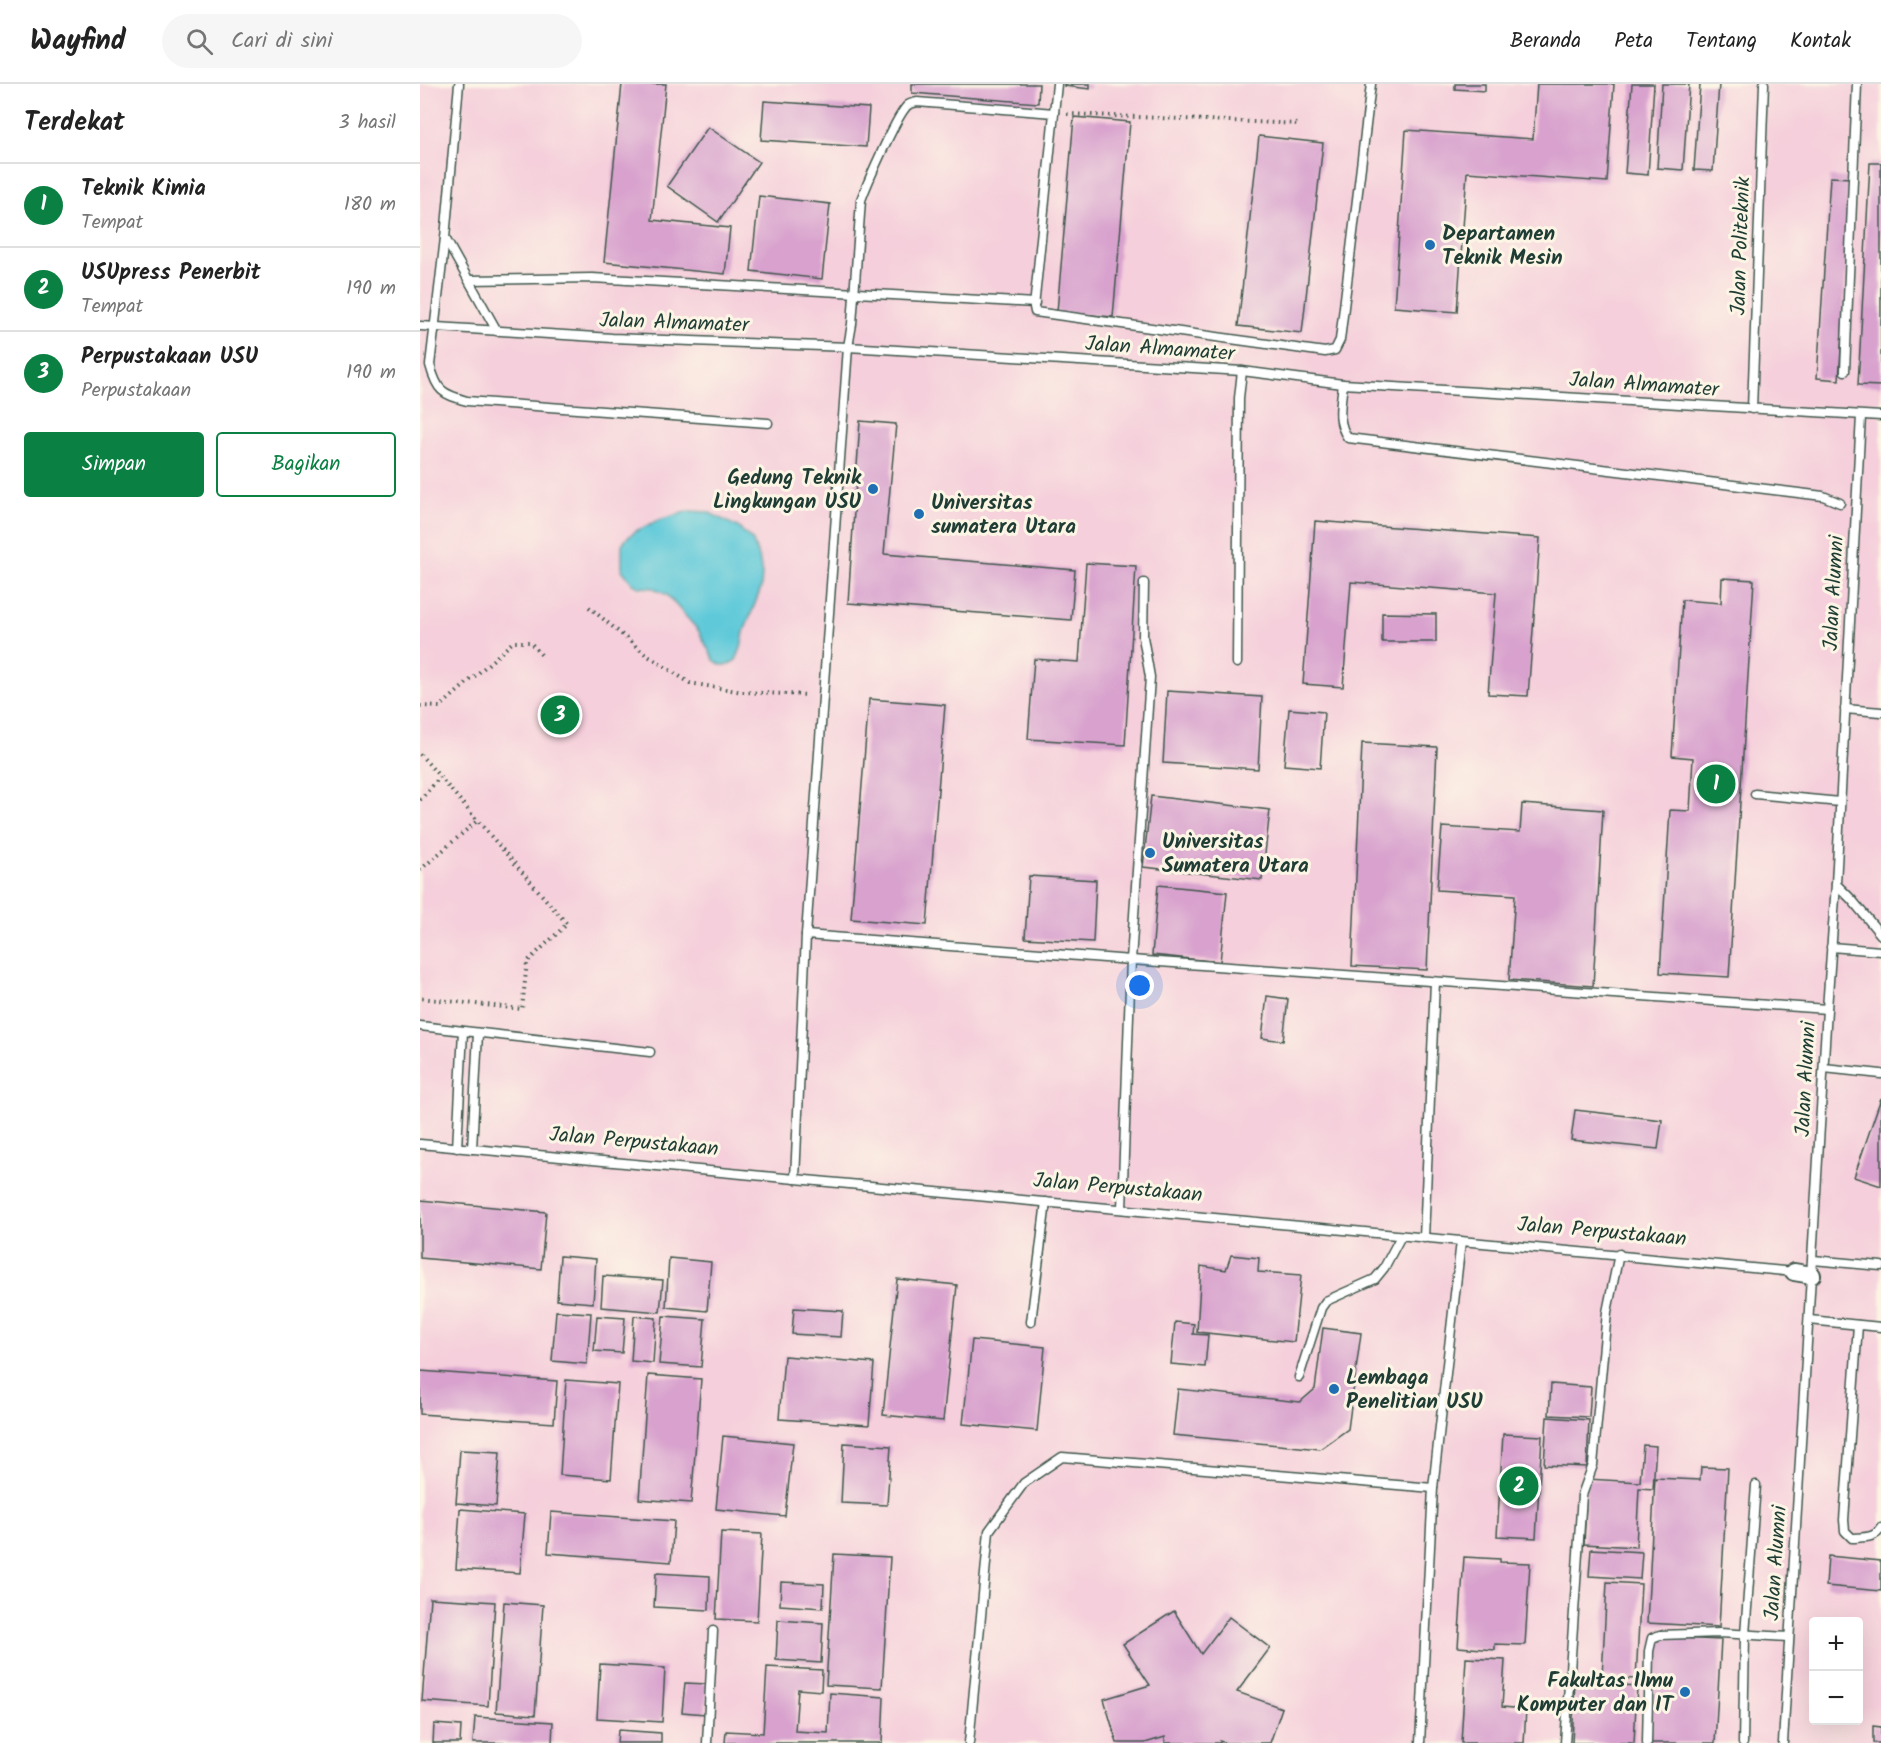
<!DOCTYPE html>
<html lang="id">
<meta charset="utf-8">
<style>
body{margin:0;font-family:Kalam,sans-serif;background:#f6f6f6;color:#222}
.controls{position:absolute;right:18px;bottom:18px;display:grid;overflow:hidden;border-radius:6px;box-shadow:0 6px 24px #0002}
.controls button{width:54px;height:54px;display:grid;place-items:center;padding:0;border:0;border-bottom:2px solid #e0e0e0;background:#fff;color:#222;font:30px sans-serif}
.you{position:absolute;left:720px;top:902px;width:21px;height:21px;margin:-15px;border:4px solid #fff;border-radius:50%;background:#1a73e8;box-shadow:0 0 0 9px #1a73e833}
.badge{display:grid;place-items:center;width:39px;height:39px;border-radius:50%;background:#0b8043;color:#fff;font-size:20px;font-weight:700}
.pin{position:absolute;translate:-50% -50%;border:3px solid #fff;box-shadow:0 2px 6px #0006}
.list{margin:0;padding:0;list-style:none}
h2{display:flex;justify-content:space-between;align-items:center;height:78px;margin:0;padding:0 24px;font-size:26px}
h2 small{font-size:20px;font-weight:400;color:#767676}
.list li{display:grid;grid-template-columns:39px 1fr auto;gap:18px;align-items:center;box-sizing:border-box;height:84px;padding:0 24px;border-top:2px solid #e0e0e0}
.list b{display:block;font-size:22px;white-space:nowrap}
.list p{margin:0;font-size:20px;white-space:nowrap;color:#767676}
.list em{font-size:20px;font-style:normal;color:#767676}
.actions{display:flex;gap:12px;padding:18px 24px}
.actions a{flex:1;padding:14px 0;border:2px solid #0b8043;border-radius:6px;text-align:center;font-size:21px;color:#0b8043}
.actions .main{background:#0b8043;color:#fff}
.icon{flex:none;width:33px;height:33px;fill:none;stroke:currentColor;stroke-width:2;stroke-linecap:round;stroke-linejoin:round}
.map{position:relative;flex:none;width:1461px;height:1659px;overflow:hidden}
header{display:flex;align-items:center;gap:36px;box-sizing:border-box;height:84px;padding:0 30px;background:#fff;border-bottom:2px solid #e0e0e0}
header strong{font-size:28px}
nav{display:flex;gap:33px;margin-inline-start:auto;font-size:21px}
.search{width:420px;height:54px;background:#f6f6f6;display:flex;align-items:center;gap:15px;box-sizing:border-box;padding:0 21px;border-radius:33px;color:#767676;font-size:22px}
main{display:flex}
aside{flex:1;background:#fff}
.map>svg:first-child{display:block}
.built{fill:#f5cfdb;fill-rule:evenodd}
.water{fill:#5fc9d9;stroke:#3f8386;stroke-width:1.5}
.building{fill:#d8a1ce}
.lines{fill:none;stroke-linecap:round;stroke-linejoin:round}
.service-casing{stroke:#3f574c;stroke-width:11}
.minor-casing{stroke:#3f574c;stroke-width:20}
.path{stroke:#3f574c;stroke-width:4;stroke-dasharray:1.5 4.5;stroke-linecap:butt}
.service{stroke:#fff;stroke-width:8}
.minor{stroke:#fff;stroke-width:16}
.poi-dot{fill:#1f6fb2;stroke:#fcf5e5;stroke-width:2}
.labels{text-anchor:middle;stroke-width:6;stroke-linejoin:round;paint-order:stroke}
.poi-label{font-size:21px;font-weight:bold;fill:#1f3d34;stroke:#fcf5e5;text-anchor:start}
.street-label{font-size:21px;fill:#1f3d34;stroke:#fcf5e5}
</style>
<header>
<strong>Wayfind</strong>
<div class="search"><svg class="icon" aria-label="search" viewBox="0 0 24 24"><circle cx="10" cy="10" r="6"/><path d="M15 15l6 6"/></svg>Cari di sini</div>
<nav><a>Beranda</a><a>Peta</a><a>Tentang</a><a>Kontak</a></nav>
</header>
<main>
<aside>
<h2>Terdekat<small>3 hasil</small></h2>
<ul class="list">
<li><span class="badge">1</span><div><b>Teknik Kimia</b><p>Tempat</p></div><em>180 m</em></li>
<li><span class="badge">2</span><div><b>USUpress Penerbit</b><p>Tempat</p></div><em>190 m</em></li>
<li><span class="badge">3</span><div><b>Perpustakaan USU</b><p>Perpustakaan</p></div><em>190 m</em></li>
</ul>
<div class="actions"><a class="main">Simpan</a><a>Bagikan</a></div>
</aside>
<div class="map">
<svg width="1461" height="1659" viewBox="0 0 1461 1659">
<rect width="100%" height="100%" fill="#fcf5e5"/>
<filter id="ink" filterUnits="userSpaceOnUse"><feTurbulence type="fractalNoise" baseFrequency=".0167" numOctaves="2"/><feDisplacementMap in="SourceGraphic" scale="12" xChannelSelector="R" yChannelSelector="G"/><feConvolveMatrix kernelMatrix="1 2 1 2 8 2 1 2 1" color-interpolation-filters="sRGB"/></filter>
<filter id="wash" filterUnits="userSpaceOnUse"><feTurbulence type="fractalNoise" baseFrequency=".008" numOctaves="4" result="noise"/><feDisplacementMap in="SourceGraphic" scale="24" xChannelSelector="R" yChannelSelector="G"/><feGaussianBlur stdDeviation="1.35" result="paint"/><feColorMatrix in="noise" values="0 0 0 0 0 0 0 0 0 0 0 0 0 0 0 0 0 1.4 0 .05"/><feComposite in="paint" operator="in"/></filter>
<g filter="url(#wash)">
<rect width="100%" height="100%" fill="#f5ebd2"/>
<path class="built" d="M0,0H1461V1659H0ZM1394,1538H1438V1636H1394Z"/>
<polygon class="water" points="269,427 288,428 318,443 333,457 340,478 342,489 341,504 324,548 321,564 316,576 308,581 301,581 294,576 278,546 247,511 234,504 219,503 213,500 202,486 202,460 206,455 216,447 239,436"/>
<g id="blocks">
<g class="building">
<polygon points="202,0 246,0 232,136 310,144 305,190 184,178"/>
<polygon points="492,0 619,0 618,19 492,9"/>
<polygon points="644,0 670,0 670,5 644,2"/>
<polygon points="1035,0 1065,0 1065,7 1035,5"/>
<polygon points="1117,0 1194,0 1187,98 1047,88 1037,228 974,223 986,46 1113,55"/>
<polygon points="1212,0 1234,0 1228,91 1205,89"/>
<polygon points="1242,0 1269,0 1263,86 1237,84"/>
<polygon points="1280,0 1299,0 1293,87 1274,86"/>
<polygon points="344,17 449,24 446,63 341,56"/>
<polygon points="654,33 710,38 693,233 637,228"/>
<polygon points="288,43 339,78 298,138 247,102"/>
<polygon points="839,52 903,59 882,249 818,242"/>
<polygon points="1450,79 1461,79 1461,302 1438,301"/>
<polygon points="1410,93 1432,94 1419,296 1397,294"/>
<polygon points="339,112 410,120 402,195 331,187"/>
<polygon points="440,337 476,340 464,470 655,486 651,536 428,519"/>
<polygon points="895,437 1120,454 1108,612 1068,610 1076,509 931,498 923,603 883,600"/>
<polygon points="666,479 716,482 705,661 608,655 614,575 659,578"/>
<polygon points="1302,494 1334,496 1309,893 1240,889 1250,726 1270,727 1273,674 1252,672 1262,516 1301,519"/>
<polygon points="962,529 1016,530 1016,558 962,558"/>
<polygon points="747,607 842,613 838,685 743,679"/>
<polygon points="449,615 525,621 507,841 431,835"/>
<polygon points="869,625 904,628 900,684 864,681"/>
<polygon points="942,659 1017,663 1007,886 932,882"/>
<polygon points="731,712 850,726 842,796 723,783"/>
<polygon points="1102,720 1183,726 1173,902 1089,896 1095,811 1017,806 1022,743 1100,748"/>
<polygon points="609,792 676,796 673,858 605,854"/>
<polygon points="738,801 807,808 800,878 732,871"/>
<polygon points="847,912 868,915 863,957 842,954"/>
<polygon points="1461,1014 1461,1102 1434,1093"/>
<polygon points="1155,1026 1242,1036 1238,1065 1151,1056"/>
<polygon points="0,1116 126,1128 121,1185 0,1174"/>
<polygon points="811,1171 839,1174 838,1188 881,1191 874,1258 777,1248 781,1182 806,1186"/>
<polygon points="140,1172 176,1175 173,1219 137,1216"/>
<polygon points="249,1174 291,1178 287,1227 246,1223"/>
<polygon points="183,1192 243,1196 240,1228 181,1223"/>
<polygon points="477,1195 537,1201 523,1337 463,1331"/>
<polygon points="374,1224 423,1227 421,1253 372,1250"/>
<polygon points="136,1227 171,1229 167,1280 132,1277"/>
<polygon points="177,1232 205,1234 202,1269 174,1267"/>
<polygon points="214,1232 236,1234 233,1279 211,1277"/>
<polygon points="243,1232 285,1235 281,1283 239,1280"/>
<polygon points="755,1238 774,1240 773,1250 788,1251 785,1283 751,1280"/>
<polygon points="903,1244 941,1249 928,1345 900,1365 753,1351 758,1305 880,1318 895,1305"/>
<polygon points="552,1256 625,1263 617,1347 543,1340"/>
<polygon points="364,1272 454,1279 449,1341 359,1335"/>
<polygon points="0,1287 137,1297 134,1339 0,1330"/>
<polygon points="228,1291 281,1295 271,1419 219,1415"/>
<polygon points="146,1296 198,1300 191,1395 140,1391"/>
<polygon points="1131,1300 1171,1303 1169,1333 1129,1331"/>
<polygon points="1127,1333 1169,1336 1167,1383 1124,1381"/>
<polygon points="1083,1350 1122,1352 1116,1454 1077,1452"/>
<polygon points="303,1352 373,1359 365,1432 296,1425"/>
<polygon points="424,1359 471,1362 467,1421 421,1419"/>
<polygon points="1223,1361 1236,1362 1233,1405 1219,1404 1216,1463 1164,1460 1167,1395 1220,1398"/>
<polygon points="40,1366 80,1368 76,1422 36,1419"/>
<polygon points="1281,1383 1308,1384 1299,1543 1227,1539 1235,1394 1280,1396"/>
<polygon points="40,1425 105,1430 100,1489 36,1485"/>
<polygon points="131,1428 254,1437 251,1478 128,1469"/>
<polygon points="301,1448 342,1450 337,1537 296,1535"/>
<polygon points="1171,1465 1222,1468 1220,1495 1169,1492"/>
<polygon points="414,1470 470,1473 462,1604 406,1601"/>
<polygon points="1408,1472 1461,1477 1461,1507 1406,1502"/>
<polygon points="1044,1473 1080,1475 1080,1478 1110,1479 1105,1561 1075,1560 1075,1566 1038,1563"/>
<polygon points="236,1489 290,1492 289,1526 234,1523"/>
<polygon points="361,1498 404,1500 403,1524 360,1521"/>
<polygon points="1187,1498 1221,1500 1216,1595 1182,1593"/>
<polygon points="10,1514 75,1518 68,1622 2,1617"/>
<polygon points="84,1518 123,1521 115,1631 76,1628"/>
<polygon points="754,1527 781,1570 809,1533 850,1564 817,1608 862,1624 850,1659 805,1659 800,1657 800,1659 745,1659 745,1653 725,1659 697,1659 684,1615 730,1601 703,1560"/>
<polygon points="358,1536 403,1539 401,1579 356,1576"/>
<polygon points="1234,1553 1301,1556 1295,1659 1229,1659"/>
<polygon points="1046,1574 1085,1576 1082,1623 1106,1625 1104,1659 1041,1659"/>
<polygon points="180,1580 245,1584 242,1638 177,1634"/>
<polygon points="347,1583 402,1586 401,1607 378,1605 375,1647 408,1649 410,1609 464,1613 462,1659 305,1659 306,1647 343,1649"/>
<polygon points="1155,1598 1217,1602 1214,1659 1152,1659"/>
<polygon points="265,1599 287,1600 285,1630 262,1628"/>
<polygon points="55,1633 133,1638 132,1659 53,1659"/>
<polygon points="14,1640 41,1642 40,1659 13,1659"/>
<polygon points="1453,1642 1461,1643 1461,1659 1453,1659"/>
<polygon points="198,1646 241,1649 241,1659 197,1659"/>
</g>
</g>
</g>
<g filter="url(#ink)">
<use href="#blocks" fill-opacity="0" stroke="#3f574c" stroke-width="1.5"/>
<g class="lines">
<defs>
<g id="service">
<path d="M39,0L25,154L10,281C17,307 22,310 47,317L348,339"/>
<polyline points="637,0 614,223 615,228 905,268 915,266 920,256 951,0"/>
<polyline points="25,154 77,247"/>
<polyline points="50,196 172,194 615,219"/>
<polyline points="0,242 192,254 428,263 822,287 923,300 1461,332"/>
<polyline points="1425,287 1437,0"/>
<path d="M923,300C921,319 916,338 928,354L1403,412L1420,419"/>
<polyline points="1332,325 1344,0"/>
<polyline points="817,579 819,314 822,287"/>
<polyline points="1425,625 1461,628"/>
<polyline points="1335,710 1420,718"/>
<polyline points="1416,800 1432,816 1461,851"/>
<polyline points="386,851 711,876 1407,925"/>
<polyline points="1411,863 1461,867"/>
<polyline points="0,942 230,968"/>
<polyline points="1404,984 1461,990"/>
<polyline points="0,1060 1374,1188"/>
<polyline points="37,1064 43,947"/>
<polyline points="52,1065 58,949"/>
<path d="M375,1095L386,851L428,263L432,240L441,116C447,100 477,30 488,21C491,19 494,19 497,18L634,29"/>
<polyline points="702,1125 711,876 730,593 723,553 724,499"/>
<polyline points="1004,1154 1015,898"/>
<polyline points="1393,1176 1461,1182"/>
<polyline points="1389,1236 1461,1243"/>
<polyline points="611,1238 626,1118"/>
<path d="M1438,1241L1424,1436L1425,1447L1432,1454C1442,1453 1455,1455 1461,1444"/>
<polyline points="879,1293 901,1224 906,1217 955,1195 964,1184 981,1152"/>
<polyline points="287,1659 293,1547"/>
<polyline points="549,1659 569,1447 604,1399 642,1373 1013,1404"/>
<polyline points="1000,1659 1013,1404 1041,1157"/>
<polyline points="1145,1659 1162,1411 1173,1381 1187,1228 1199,1170"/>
<polyline points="1227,1659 1229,1567 1232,1554 1240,1551 1300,1549 1368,1553"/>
<polyline points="1323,1659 1325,1551 1336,1401"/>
<polyline points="1363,1659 1407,925 1416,800 1441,332"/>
</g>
<polyline id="minor" points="1374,1188 1392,1191"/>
</defs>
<use href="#service" class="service-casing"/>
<use href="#minor" class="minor-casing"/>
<g class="path">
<polyline points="647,30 879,40"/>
<polyline points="169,523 225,570 270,599 322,608 388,611"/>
<polyline points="0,622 20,623 93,558 110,558 124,574"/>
<polyline points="0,670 147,840 107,878 102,925 0,914"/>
<polyline points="0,716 20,693"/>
<polyline points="0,786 58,736"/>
</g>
<use href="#service" class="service"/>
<use href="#minor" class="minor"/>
</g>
</g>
<g class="poi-dot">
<circle cx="1010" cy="161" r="6"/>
<circle cx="453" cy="405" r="6"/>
<circle cx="499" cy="430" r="6"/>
<circle cx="730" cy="769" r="6"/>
<circle cx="914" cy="1305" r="6"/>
<circle cx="1265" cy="1608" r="6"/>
</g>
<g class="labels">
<g class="poi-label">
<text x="1022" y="156">Departamen<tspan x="1022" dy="24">Teknik Mesin</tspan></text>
<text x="441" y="400" text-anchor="end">Gedung Teknik<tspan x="441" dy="24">Lingkungan USU</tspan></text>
<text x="511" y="425">Universitas<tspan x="511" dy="24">sumatera Utara</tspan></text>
<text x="742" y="764">Universitas<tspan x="742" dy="24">Sumatera Utara</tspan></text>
<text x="926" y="1300">Lembaga<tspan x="926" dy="24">Penelitian USU</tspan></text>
<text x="1253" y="1603" text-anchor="end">Fakultas Ilmu<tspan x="1253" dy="24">Komputer dan IT</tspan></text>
</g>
<g class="street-label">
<text transform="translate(1320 162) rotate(-88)" y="7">Jalan Politeknik</text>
<text transform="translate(254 238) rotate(2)" y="7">Jalan Almamater</text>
<text transform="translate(740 264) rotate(4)" y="7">Jalan Almamater</text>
<text transform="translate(1224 300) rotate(4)" y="7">Jalan Almamater</text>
<text transform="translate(1413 509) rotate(-87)" y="7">Jalan Alumni</text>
<text transform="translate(1385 995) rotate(-87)" y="7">Jalan Alumni</text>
<text transform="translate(214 1057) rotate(5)" y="7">Jalan Perpustakaan</text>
<text transform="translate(698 1103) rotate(5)" y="7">Jalan Perpustakaan</text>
<text transform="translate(1182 1147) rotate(5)" y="7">Jalan Perpustakaan</text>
<text transform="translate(1355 1479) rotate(-86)" y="7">Jalan Alumni</text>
</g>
</g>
</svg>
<div class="controls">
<button>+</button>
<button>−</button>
</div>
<div class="you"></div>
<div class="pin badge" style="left:1296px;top:700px">1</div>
<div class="pin badge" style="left:1099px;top:1402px">2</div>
<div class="pin badge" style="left:140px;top:631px">3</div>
</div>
</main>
